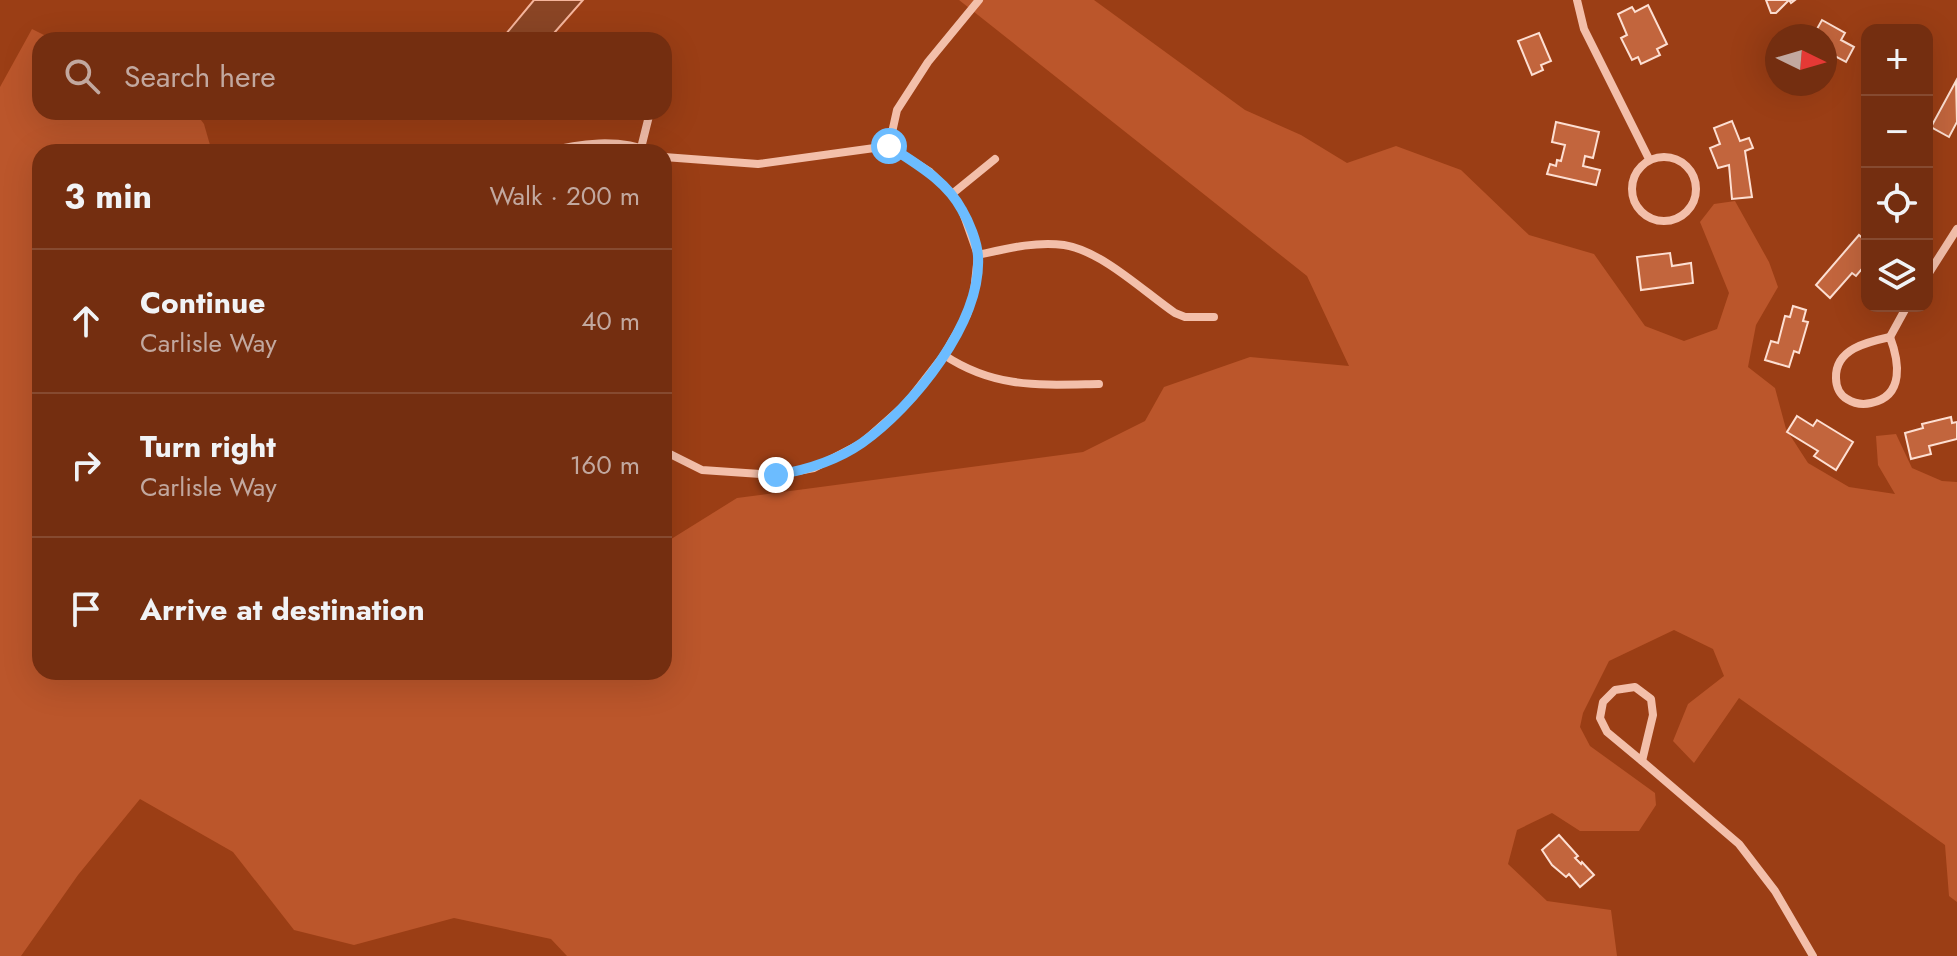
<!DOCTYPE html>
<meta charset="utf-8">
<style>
body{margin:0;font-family:Jost,sans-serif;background:#7c3a1e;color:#f1f3f6}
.controls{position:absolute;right:24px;top:24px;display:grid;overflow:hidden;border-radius:16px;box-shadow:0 8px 32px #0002}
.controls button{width:72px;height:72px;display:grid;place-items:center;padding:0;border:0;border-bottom:2px solid #864a30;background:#742e10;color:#f1f3f6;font:40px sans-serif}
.compass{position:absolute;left:1765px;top:24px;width:72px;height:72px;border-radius:50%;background:#742e10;box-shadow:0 8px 32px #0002;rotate:95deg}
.stop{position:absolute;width:24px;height:24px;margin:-18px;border:6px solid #6cbcff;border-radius:50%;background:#fff}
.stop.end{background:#6cbcff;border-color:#fff;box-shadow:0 2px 8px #0008}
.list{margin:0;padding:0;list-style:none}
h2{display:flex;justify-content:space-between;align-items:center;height:104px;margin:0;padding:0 32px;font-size:34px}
h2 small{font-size:26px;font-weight:400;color:#c2a89f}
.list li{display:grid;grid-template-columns:52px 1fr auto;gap:24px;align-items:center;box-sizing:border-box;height:144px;padding:0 32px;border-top:2px solid #864a30}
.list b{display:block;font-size:30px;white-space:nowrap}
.list p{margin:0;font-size:26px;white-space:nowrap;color:#c2a89f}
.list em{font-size:26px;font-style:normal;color:#c2a89f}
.icon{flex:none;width:44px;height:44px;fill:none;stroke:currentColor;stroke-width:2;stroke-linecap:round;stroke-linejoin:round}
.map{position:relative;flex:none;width:1957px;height:956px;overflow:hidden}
.search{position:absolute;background:#742e10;box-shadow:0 8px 32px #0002;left:32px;top:32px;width:640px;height:88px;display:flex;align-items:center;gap:20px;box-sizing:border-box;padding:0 28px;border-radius:24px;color:#c2a89f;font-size:30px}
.panel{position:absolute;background:#742e10;box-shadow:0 8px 32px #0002;left:32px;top:144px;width:640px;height:536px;border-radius:24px}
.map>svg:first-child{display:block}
.green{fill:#bb562b}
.water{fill:#8a4525;stroke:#f5b59c;stroke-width:2}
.building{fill:#c2653d;stroke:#fddfd2;stroke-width:2}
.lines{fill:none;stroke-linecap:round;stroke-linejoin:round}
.street{stroke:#f3bfaa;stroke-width:8}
.route{stroke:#6cbcff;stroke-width:10}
</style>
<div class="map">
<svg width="1957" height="956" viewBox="0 0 1957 956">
<rect width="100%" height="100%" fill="#9b3e15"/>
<polygon class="green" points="959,0 1094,0 1245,110 1301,135 1347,163 1396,146 1461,170 1529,235 1594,254 1645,326 1684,341 1717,329 1729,293 1700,222 1714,204 1735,201 1769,262 1778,287 1756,325 1748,367 1775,388 1786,429 1808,463 1849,487 1895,494 1878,465 1876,436 1896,434 1912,468 1942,481 1957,482 1957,902 1949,896 1945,845 1739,698 1694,763 1673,741 1688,704 1724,676 1713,649 1674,630 1609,661 1583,713 1580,727 1590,746 1655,793 1656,805 1639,831 1580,831 1552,813 1517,830 1508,864 1547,901 1611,910 1617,956 567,956 551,939 454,918 354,945 294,930 233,852 140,799 78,875 21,956 0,956 0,87 32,29 54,40 40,40 40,112 195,112 204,124 212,152 40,152 40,672 664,672 664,539 668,541 737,498 1083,452 1145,421 1164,387 1250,357 1349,366 1307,276"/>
<polygon class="water" points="534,0 583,0 548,40 501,40"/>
<g class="building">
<polygon points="1766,0 1795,0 1791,3 1789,0 1776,13 1771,13"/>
<polygon points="1648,5 1667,44 1657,49 1660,55 1641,64 1638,57 1632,60 1621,38 1627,35 1618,14 1632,7 1635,12"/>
<polygon points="1822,20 1845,33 1841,40 1854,47 1846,62 1825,51 1825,36 1813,36"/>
<polygon points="1539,33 1551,61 1541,65 1543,70 1532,75 1518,41"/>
<polygon points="1956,81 1957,122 1949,137 1931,127"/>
<polygon points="1732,121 1740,141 1749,138 1753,148 1745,151 1752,197 1732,199 1729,165 1718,168 1710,148 1720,144 1714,128"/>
<polygon points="1556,122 1599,132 1593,158 1585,156 1583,166 1600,170 1596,185 1547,174 1550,164 1556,166 1557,160 1561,161 1565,145 1552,142"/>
<polygon points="1859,235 1867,242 1867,263 1856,276 1852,273 1830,298 1816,285"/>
<polygon points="1670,253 1672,266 1691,263 1693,283 1641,290 1637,257"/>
<polygon points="1793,306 1806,310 1803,321 1808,322 1799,353 1794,351 1789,367 1765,360 1771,341 1778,343 1785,316 1790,317"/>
<polygon points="1797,416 1813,426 1817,420 1853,442 1836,470 1814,456 1818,451 1787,432"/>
<polygon points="1951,417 1952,423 1957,422 1957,439 1929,446 1931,454 1911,459 1905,433 1923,428 1922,424"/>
<polygon points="1559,835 1578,856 1575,858 1581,864 1582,862 1594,875 1580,887 1569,874 1566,877 1552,865 1542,850"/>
</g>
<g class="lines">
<g class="street">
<polyline points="1577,0 1584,29 1649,159"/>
<polyline points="889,146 897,110 928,62 979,0"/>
<polyline points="641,148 650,112"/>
<path d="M547,152C578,143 620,138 651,152"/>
<circle cx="1664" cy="189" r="32"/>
<polyline points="664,157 758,164 889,146 930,172 952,194 962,210 978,255 974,292 967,315 944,355 906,404 862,443 814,468 776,475 702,470 664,451"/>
<polyline points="952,194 995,159"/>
<path d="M978,255C1005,249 1035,241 1064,245C1102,251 1143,291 1175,313L1185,317H1214"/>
<polyline points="1927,276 1957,229"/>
<path d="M1890,337C1899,361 1905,396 1871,403C1863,405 1855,404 1847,399C1840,395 1836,387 1836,378C1835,349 1867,342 1890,337Z"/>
<polyline points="1890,337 1907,306"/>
<path d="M944,355C995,389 1041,385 1099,384"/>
<polygon points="1635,687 1651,699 1653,715 1642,761 1607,732 1600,718 1603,702 1615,690"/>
<polyline points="1642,761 1739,844 1775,891 1813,956"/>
</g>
</g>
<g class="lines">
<path class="route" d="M776,475C807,470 836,461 862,443C913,407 982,322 978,256C977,241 969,222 962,210C946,180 916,164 889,146"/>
</g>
</svg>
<div class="controls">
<button>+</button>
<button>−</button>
<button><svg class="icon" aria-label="locate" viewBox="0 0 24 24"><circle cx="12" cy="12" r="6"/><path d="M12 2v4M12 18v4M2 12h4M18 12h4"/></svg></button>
<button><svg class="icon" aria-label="layers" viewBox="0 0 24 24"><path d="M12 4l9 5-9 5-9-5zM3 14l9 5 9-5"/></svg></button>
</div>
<svg class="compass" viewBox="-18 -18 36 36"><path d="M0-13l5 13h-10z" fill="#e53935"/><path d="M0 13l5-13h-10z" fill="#c2a89f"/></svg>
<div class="stop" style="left:889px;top:146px"></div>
<div class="stop end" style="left:776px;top:475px"></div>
<div class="search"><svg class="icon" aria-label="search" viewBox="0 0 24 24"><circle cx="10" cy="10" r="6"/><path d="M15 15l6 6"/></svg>Search here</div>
<section class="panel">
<h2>3 min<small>Walk · 200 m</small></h2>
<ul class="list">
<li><svg class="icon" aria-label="ahead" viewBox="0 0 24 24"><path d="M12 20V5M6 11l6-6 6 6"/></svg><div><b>Continue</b><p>Carlisle Way</p></div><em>40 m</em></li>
<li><svg class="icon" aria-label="right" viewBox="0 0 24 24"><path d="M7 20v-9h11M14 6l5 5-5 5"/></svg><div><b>Turn right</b><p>Carlisle Way</p></div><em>160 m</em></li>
<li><svg class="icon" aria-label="arrive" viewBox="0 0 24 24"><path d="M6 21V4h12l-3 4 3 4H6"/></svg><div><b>Arrive at destination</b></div></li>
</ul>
</section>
</div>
